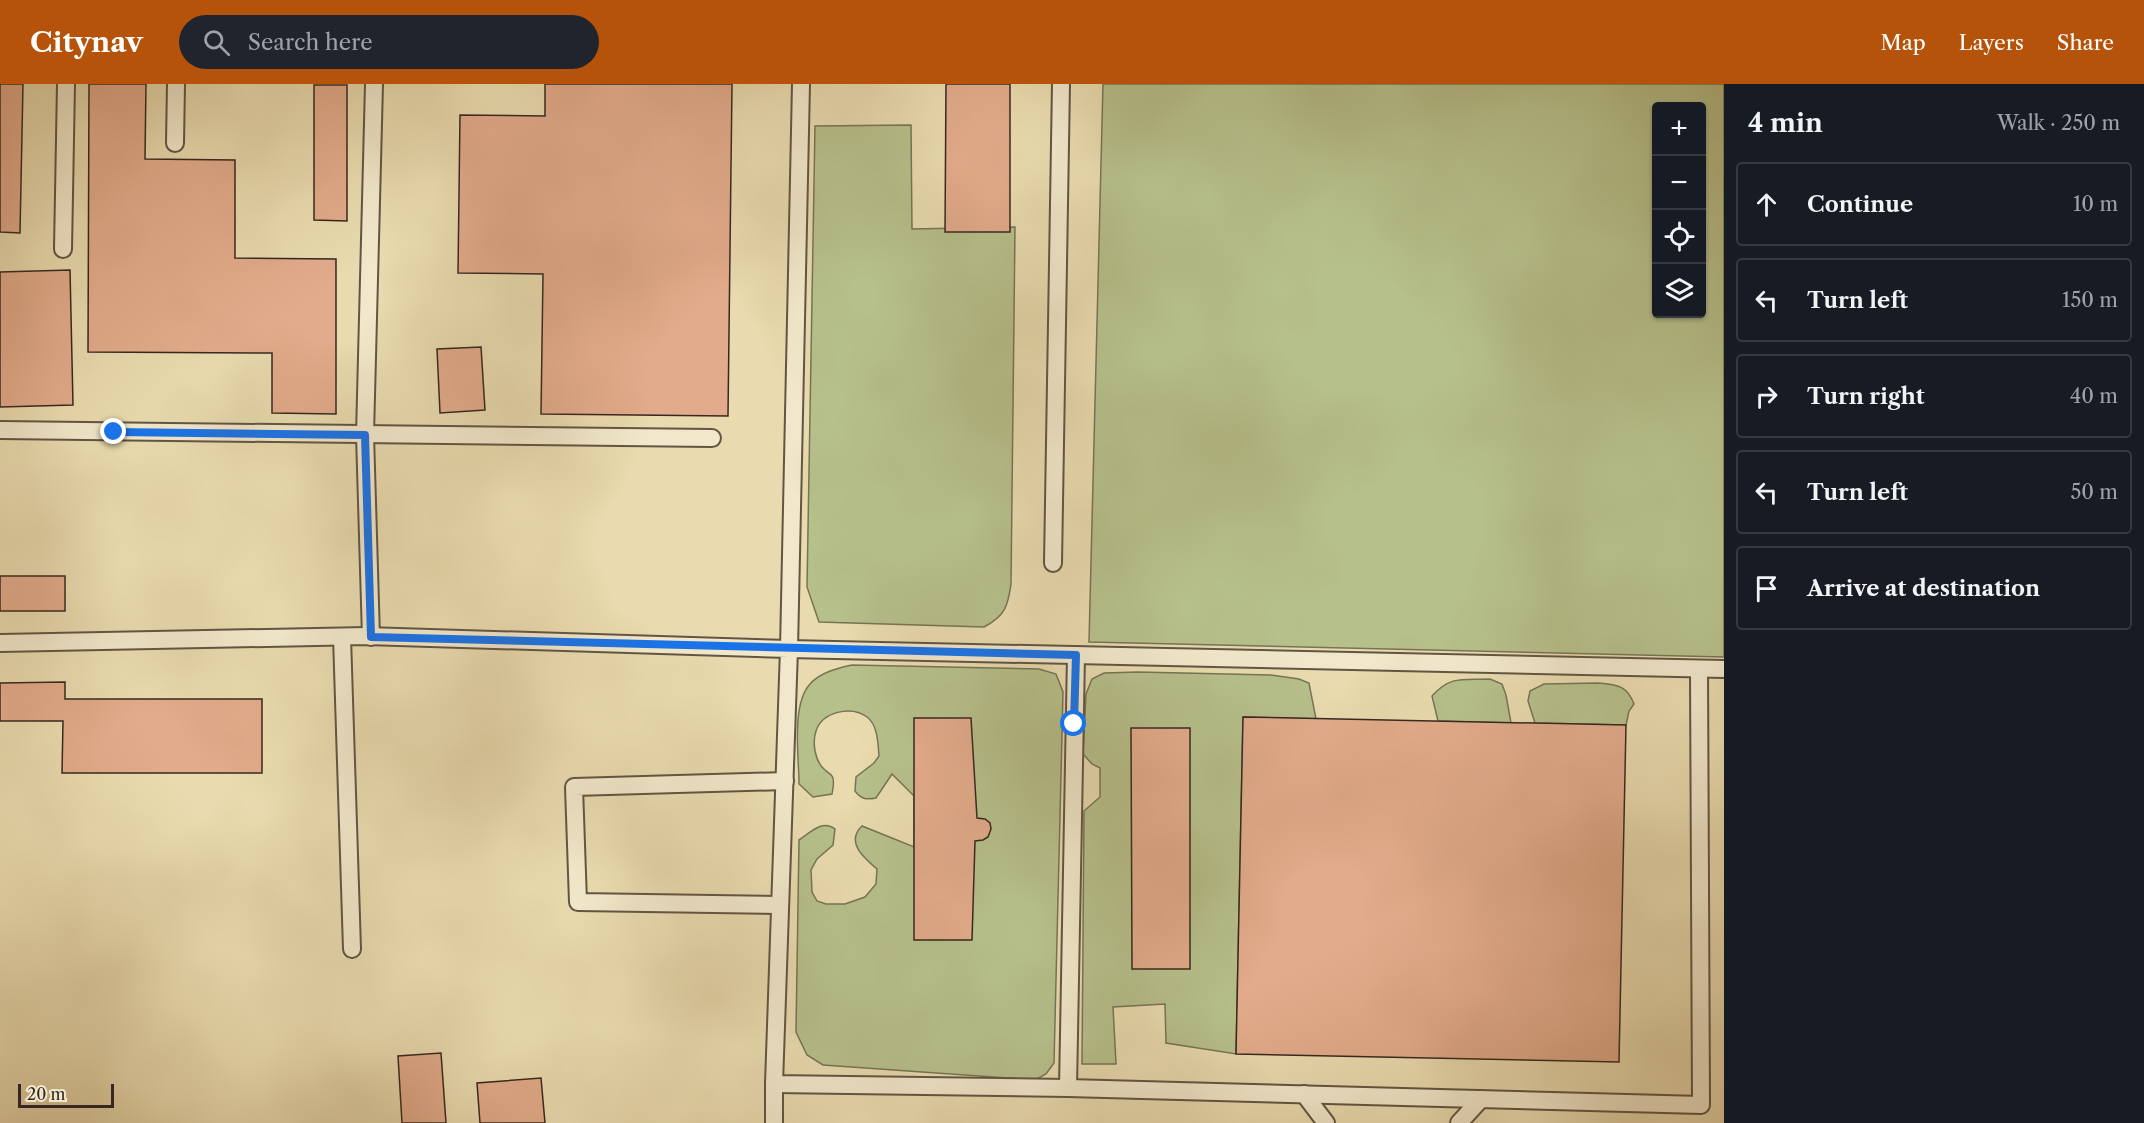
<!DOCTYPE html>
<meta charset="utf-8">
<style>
body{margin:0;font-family:"Libre Caslon Text",serif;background:#20242c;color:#f1f3f6}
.controls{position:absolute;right:18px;top:18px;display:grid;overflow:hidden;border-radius:6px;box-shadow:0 2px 4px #0004}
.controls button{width:54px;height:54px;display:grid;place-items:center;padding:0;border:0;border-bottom:2px solid #363941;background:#171b24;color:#f1f3f6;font:30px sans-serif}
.scale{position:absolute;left:18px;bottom:15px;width:96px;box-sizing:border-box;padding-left:6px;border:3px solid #352821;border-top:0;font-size:16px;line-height:21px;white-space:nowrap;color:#352821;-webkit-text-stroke:4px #f1e8cb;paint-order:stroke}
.stop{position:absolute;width:18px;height:18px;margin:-14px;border:4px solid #1a73e8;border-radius:50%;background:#fff}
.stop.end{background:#1a73e8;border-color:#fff;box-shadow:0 2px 6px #0008}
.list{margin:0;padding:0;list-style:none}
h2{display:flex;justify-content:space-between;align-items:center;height:78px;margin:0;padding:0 24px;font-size:26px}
h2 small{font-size:20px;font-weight:400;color:#9ea1a6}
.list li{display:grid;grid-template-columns:39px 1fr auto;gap:18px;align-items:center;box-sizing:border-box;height:84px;margin:0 12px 12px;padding:0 12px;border:2px solid #363941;border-radius:6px}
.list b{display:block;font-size:22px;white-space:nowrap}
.list em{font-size:20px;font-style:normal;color:#9ea1a6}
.icon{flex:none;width:33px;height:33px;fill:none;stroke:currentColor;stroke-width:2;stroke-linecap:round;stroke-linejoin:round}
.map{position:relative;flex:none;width:1724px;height:1039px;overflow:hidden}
header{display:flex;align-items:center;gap:36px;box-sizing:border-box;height:84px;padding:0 30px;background:#b45309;color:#fff}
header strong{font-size:28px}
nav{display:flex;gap:33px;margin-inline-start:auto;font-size:21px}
.search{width:420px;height:54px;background:#20242c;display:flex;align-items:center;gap:15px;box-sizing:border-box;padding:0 21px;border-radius:33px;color:#9ea1a6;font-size:22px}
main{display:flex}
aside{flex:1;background:#171b24}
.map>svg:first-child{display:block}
.green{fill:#b6c08b;stroke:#767456;stroke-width:1.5;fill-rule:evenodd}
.building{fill:#e2ab8b;stroke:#352821;stroke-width:1.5}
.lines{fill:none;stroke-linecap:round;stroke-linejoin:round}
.lane-casing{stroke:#625544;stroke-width:20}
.lane{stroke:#f1e8cb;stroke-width:16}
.route{stroke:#1a73e8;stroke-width:8}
</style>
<header>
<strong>Citynav</strong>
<div class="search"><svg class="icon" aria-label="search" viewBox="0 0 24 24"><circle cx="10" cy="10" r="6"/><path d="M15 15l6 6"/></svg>Search here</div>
<nav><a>Map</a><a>Layers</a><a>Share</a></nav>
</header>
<main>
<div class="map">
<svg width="1724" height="1039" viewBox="0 0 1724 1039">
<rect width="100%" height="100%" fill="#e9dbaf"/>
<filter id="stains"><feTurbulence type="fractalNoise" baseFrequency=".00333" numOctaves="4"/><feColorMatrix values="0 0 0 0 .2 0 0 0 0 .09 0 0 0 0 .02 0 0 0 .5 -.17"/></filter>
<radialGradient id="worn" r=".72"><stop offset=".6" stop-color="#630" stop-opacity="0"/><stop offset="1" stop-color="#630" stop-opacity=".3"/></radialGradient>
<g class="green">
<path d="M1103,0H1724V573L1089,558ZM1656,22H1702V230H1656Z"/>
<path d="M911,41L912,145L1015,143L1011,500C1008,522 1005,532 984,543L819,538L807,503L815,42Z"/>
<path d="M852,581L1039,585L1056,590L1063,608L1054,979L1046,990L1035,996L823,981L807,971L796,948L799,756C810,749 822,735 835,745L833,761L817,775L811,786L812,808L817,817L826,820H845L865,813L876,800L877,785C864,774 845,758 862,742L914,763V712L892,690L876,714C866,716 861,715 855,707L856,693L874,679L879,672C878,660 878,641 867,633C851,621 822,628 816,647C812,659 815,678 825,686C827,688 830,689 832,692C835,696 833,705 832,710L813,713L799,700C799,673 791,621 810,600C820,588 839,584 852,581Z"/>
<polygon points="1138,588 1271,591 1299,595 1309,599 1316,635 1243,633 1236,970 1166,959 1165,920 1113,923 1116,980 1082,980 1084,727 1100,713 1100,684 1092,680 1083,670 1086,610 1092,595 1104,589"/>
<path d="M1490,595L1502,600L1506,611L1511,639L1438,637L1432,612C1451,591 1463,596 1490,595Z"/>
<path d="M1598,599C1617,601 1627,601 1634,620L1629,627L1626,641L1535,639L1528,617L1530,607L1544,600Z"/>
</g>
<g class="building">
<polygon points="0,0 23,0 20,149 0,148"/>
<polygon points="89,0 146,0 145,75 235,76 235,174 336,175 336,330 272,329 272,269 88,268"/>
<polygon points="545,0 732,0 728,332 541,330 543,190 458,189 460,31 545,32"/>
<polygon points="946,0 1010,0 1010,148 945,148"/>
<polygon points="314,1 347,1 347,137 314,136"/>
<polygon points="70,186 73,321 0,323 0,188"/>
<polygon points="481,263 485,326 440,329 437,265"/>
<rect x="0" y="492" width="65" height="35"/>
<polygon points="65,598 65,615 262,615 262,689 62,689 63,637 0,637 0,599"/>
<polygon points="1243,633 1626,641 1619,978 1236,970"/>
<polygon points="914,634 971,634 977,734 985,735 990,739 991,745 988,753 983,756 975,757 972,856 914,856"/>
<polygon points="1131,644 1190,644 1190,885 1132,885"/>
<polygon points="441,969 446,1039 402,1039 398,972"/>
<polygon points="541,994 545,1039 480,1039 477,999"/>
</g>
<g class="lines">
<defs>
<g id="lane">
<polyline points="801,0 789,565 1724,585"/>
<polyline points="175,59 176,0"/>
<polyline points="63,165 66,0"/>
<polyline points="0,346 712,354"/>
<polyline points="1053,479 1061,0"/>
<polyline points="342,553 352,865"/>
<polyline points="371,553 365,351 374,0"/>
<polyline points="0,559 366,552 789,565 774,1000 1068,1004 1701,1021 1699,585"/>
<polyline points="780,821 578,818 574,703 785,697"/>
<polyline points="1068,1004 1076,571"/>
<polyline points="1304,1010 1326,1039"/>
<polyline points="774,1039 774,1000"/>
<polyline points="1459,1039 1481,1015"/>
</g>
</defs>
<use href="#lane" class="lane-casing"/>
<use href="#lane" class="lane"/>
</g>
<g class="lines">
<polyline class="route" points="114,348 365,351 371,553 1076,571 1074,640"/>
</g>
<rect width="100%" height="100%" filter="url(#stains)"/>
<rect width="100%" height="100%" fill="url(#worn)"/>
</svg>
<div class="controls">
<button>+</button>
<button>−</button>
<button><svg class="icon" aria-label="locate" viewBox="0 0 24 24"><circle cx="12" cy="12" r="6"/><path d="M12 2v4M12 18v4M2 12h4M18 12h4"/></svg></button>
<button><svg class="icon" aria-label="layers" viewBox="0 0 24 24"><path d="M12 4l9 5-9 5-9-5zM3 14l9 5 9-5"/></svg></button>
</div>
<div class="scale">20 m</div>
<div class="stop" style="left:1074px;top:640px"></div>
<div class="stop end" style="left:114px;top:348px"></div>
</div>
<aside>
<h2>4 min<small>Walk · 250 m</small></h2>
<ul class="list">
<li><svg class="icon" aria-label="ahead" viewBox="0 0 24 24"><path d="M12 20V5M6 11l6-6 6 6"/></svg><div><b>Continue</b></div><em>10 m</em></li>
<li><svg class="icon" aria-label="left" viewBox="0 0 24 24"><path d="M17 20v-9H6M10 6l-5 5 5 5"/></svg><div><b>Turn left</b></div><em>150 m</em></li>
<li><svg class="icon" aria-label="right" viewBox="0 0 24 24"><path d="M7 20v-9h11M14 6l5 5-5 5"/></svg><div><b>Turn right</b></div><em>40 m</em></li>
<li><svg class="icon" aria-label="left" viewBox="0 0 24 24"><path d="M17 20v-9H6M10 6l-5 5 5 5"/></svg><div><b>Turn left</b></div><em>50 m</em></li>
<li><svg class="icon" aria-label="arrive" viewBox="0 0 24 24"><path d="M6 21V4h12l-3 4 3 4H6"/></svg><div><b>Arrive at destination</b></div></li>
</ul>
</aside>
</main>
